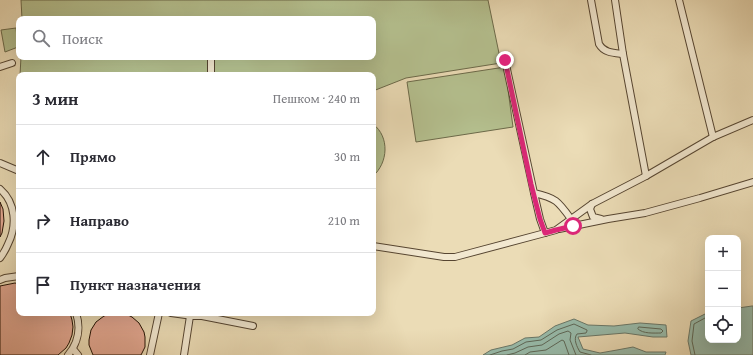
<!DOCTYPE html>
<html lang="ru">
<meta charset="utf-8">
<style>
body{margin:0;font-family:"Gentium Book Plus",serif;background:#f2f2f3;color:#2b2b33}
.controls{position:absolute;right:12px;bottom:12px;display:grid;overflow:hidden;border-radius:8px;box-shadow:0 4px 16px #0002}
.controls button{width:36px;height:36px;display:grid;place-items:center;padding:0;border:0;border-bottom:1px solid #e1e1e2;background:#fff;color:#2b2b33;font:20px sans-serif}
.stop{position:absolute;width:12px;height:12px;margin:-9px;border:3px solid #db2777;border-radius:50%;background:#fff}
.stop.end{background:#db2777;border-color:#fff;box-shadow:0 1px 4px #0008}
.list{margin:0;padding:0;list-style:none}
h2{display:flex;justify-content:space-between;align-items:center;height:52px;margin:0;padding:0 16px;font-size:17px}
h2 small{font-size:13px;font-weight:400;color:#7c7c81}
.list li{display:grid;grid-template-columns:26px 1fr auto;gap:12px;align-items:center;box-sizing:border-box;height:64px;padding:0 16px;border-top:1px solid #e1e1e2}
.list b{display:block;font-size:15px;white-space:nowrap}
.list em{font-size:13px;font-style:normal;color:#7c7c81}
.icon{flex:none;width:22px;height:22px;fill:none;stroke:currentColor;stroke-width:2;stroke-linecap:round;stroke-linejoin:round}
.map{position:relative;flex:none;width:753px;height:355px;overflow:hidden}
.search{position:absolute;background:#fff;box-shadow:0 4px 16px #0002;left:16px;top:16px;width:360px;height:44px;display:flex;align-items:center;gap:10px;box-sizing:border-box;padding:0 14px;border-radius:8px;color:#7c7c81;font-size:15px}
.panel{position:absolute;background:#fff;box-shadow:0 4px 16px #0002;left:16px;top:72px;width:360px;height:244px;border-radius:8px}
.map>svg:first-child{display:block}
.green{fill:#b5c190;stroke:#6c6a4a}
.water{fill:#98bcac;stroke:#6a7869}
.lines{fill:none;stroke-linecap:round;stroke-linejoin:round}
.shore{stroke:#5e6858;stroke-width:1}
.building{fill:#e4a994;stroke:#241305}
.minor-casing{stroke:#564531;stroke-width:8}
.minor{stroke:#f2e8d0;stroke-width:6}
.route{stroke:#db2777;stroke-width:5}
</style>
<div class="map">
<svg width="753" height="355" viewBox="0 0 753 355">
<rect width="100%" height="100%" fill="#ebdcb6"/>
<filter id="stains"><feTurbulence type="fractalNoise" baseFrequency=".005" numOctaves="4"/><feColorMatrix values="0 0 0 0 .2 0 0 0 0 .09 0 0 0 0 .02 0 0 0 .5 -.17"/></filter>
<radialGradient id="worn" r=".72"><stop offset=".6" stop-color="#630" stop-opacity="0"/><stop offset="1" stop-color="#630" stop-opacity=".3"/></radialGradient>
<g class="green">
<polygon points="21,0 488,0 501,63 406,78 373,91 373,75 20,75 21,57 373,57 373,19 22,19"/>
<polygon points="16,28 18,47 5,52 1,30"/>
<polygon points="505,67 513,127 416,142 407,82"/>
<path d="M373,124C390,137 388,163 373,176Z"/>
</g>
<g class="water">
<polygon points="752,306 753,306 753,355 691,355 688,341 691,321 705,314 708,314 708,340 738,340 738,308"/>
<polygon points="574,319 588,325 614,326 640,323 666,325 667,337 653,337 625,333 578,337 583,349 600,353 617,350 633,347 646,352 666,352 665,355 483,355 491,350 512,345 525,338 539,337 555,326"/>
</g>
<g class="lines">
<g class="shore">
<path d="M639,327L661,329L663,331L661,333C654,333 643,334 638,329Z"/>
<path d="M490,355L502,351L513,349L526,342L541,340L557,330L574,324L587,330V331L586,333L577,334C573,339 577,347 580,352L591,355"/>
<polyline points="507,355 515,353 528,347 542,345 559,334 568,331 571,333 570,340 576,355"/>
<polyline points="525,355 530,352 546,350 562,340 564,341 569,355"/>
<polyline points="695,355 692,341 694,324 705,318 708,318"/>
</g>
</g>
<g class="building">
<polygon points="0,202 3,209 4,221 2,233 0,237"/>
<polygon points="15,283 19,284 19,313 70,313 72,320 73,327 72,335 69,343 66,348 58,355 0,355 0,286"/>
<polygon points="113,313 121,313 128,315 132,317 139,323 144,332 145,337 145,347 141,355 93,355 89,345 89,340 91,330 96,322 104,316"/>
</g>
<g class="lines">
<defs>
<g id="minor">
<path d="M591,0L599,44C604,53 614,53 623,54"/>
<polyline points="615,0 623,54 646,176"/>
<polyline points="679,0 713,137"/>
<path d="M505,60L534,193C556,198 558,201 571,219"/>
<polyline points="0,67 12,63"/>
<polyline points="211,75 211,57"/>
<polyline points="0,163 19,171"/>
<path d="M0,189C16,203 17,226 8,244C6,249 3,254 0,258"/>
<polyline points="534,193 540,219 545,233"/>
<polyline points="592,204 590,209 593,217 601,219"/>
<polyline points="559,229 608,219 645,213 700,198 753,182"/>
<polyline points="373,246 444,257 455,257 545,233 556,230 592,204 646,176 713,137 753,120"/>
<polyline points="0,280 5,278 19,276"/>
<polyline points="171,313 193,316 202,316 253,326"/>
<polyline points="73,349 78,355"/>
<path d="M68,355C78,343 81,328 76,313"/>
<polyline points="150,355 159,313"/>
<polyline points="184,355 190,316"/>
</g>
</defs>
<use href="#minor" class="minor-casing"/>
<use href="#minor" class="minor"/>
</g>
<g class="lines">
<polyline class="route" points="505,60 531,184 540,219 545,233 556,230 573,226"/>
</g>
<rect width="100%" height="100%" filter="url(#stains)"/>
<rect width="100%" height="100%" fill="url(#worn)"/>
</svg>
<div class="controls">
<button>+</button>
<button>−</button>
<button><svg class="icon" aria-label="locate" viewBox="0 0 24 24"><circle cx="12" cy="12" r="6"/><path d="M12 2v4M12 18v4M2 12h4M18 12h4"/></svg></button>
</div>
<div class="stop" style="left:573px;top:226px"></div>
<div class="stop end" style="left:505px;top:60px"></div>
<div class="search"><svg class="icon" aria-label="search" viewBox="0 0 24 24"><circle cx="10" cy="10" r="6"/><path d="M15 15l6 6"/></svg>Поиск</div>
<section class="panel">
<h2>3 мин<small>Пешком · 240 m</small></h2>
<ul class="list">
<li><svg class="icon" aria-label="ahead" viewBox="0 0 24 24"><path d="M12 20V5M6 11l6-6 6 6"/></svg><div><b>Прямо</b></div><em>30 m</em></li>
<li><svg class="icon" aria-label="right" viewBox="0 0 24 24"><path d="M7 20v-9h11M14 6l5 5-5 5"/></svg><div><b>Направо</b></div><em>210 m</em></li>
<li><svg class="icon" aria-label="arrive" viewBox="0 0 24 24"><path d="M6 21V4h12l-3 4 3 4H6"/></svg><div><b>Пункт назначения</b></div></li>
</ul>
</section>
</div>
